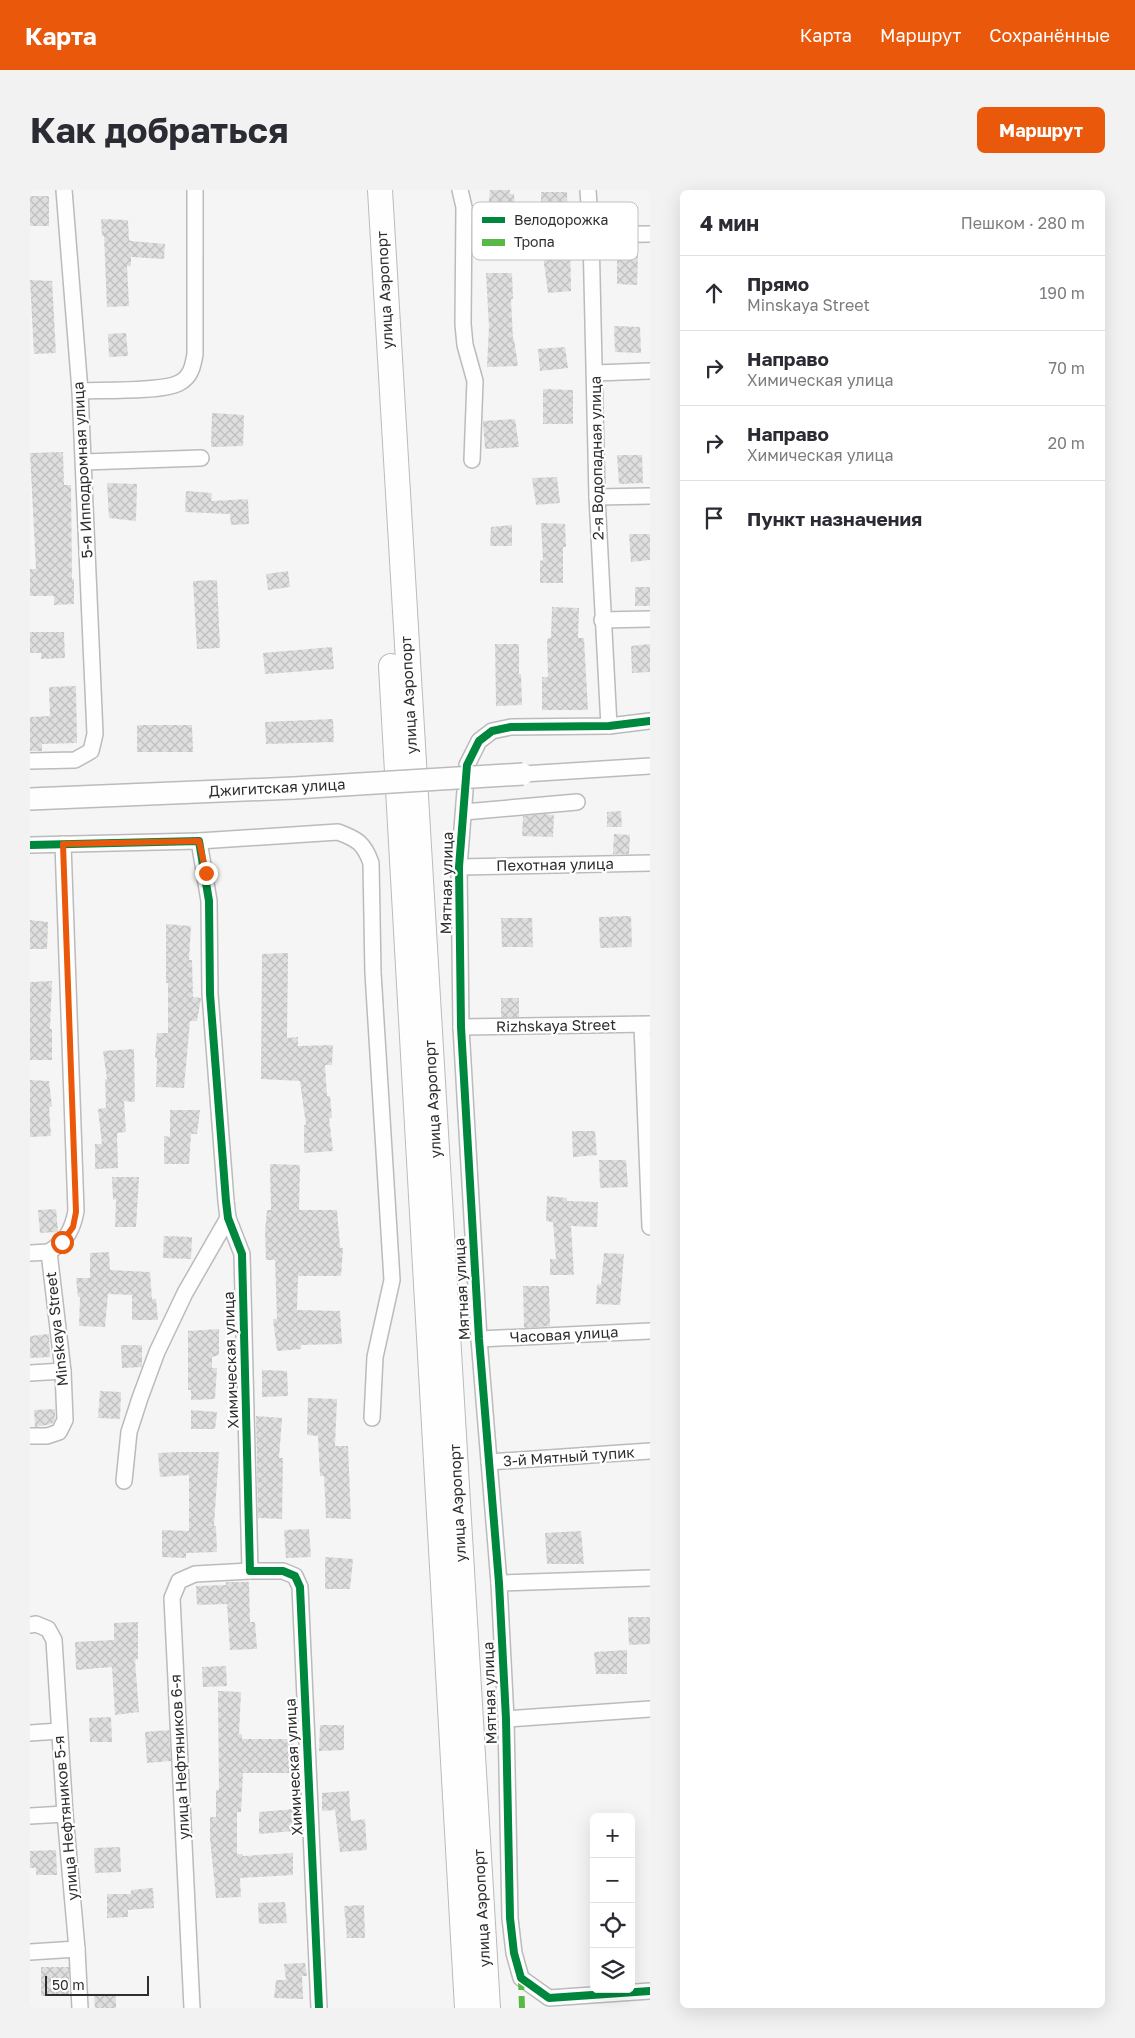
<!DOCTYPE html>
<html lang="ru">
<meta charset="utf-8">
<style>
body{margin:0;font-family:"Golos Text",sans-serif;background:#f2f2f3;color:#2b2b33}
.controls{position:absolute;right:15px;bottom:15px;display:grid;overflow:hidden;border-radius:8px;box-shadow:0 5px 20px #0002}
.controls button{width:45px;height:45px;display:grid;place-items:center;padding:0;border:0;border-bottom:1px solid #e1e1e2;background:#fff;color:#2b2b33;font:25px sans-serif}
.scale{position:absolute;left:15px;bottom:12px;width:104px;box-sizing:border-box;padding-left:5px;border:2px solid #2e2e2f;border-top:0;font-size:14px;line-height:18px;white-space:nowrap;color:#2e2e2f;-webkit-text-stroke:4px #fff;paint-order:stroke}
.stop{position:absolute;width:15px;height:15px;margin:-11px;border:4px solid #ea580c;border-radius:50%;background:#fff}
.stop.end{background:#ea580c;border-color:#fff;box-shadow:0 1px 5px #0008}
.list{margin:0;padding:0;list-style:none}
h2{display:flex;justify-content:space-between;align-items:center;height:65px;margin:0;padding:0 20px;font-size:21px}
h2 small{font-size:16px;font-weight:400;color:#7c7c81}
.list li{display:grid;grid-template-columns:32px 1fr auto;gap:15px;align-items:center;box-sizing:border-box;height:75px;padding:0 20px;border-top:1px solid #e1e1e2}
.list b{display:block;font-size:19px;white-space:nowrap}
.list p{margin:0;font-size:16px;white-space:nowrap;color:#7c7c81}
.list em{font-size:16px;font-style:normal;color:#7c7c81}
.icon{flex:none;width:28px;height:28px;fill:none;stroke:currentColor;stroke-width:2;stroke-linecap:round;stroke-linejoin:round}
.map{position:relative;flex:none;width:620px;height:1818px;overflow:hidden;border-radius:8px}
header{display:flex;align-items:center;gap:30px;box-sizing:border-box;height:70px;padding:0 25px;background:#ea580c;color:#fff}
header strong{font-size:24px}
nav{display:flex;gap:28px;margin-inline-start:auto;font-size:18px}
.intro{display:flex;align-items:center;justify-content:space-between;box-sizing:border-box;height:120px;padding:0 30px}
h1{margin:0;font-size:35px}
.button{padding:12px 22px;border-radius:8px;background:#ea580c;color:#fff;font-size:18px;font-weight:700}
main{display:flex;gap:30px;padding:0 30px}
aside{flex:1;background:#fff;border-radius:8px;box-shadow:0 5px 20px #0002}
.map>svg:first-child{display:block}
.building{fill:url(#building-cross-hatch)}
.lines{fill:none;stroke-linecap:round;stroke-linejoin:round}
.street-casing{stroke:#bbb;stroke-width:18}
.secondary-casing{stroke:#bbb;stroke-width:24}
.primary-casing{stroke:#bbb;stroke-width:26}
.street{stroke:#fefefe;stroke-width:15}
.secondary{stroke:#fefefe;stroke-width:21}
.primary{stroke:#fefefe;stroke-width:24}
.secondary-bridge-casing{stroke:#bbb;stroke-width:24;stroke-linecap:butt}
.secondary-bridge{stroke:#fefefe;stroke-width:21}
.quiet{stroke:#58b947;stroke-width:6;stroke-dasharray:12 6;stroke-linecap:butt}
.cycleway-casing{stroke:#fff;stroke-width:11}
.cycleway{stroke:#00873e;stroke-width:8}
.route{stroke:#ea580c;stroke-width:6}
.labels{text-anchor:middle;stroke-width:4.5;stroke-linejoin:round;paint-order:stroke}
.street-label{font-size:15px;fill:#2e2e2f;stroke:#fff}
.key{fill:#fff;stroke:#c0c0c1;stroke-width:1}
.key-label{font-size:14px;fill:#2e2e2f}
</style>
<header>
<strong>Карта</strong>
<nav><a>Карта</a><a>Маршрут</a><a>Сохранённые</a></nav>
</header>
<div class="intro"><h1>Как добраться</h1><a class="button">Маршрут</a></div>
<main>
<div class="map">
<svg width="620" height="1818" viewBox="0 0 620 1818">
<defs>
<pattern id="building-cross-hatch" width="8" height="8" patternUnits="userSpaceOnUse" patternTransform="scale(1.25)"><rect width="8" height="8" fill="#dedede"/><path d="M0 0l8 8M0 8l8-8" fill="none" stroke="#bfbfbf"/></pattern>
</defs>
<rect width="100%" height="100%" fill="#f5f5f5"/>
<g class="building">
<polygon points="460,0 480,0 480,4 484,4 486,36 490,36 492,60 463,62 460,32 457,32"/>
<polygon points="511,2 537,2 538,37 540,37 541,101 518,103 513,66 515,27 511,27"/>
<rect x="0" y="6" width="19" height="30"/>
<polygon points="71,29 98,30 99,50 101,51 135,54 134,69 101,67 101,76 97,76 99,116 77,117 74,46 72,46"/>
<polygon points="587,64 608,65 607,95 587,94"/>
<polygon points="456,83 482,83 483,109 481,109 483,149 484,149 488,176 457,177 459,137"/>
<polygon points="0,90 22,91 26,163 4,164"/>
<polygon points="584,136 610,137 611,163 585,162"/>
<polygon points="96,143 98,166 79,167 78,144"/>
<polygon points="535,157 538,178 510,181 508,159"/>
<polygon points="513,199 543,200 543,234 513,234"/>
<polygon points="182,223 214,225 213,256 181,257"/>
<polygon points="485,229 489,257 455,259 453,231"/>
<polygon points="33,262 34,295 41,295 42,389 44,389 44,414 24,415 24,406 0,406 0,379 6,379 0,263"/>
<polygon points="587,265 612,265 613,293 589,294"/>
<polygon points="527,287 530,313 506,315 502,288"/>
<polygon points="77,293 107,294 106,331 79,328"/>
<polygon points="156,301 182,303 181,311 218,309 219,334 201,335 200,324 155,322"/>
<polygon points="511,333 535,334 536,357 533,357 533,393 510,393 510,371 513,370"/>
<polygon points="482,335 482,356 460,356 461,337"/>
<polygon points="599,344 620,344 620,370 601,372"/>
<polygon points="258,381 260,397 238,400 236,384"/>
<polygon points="187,390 190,458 167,459 163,391"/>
<rect x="605" y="397" width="15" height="19"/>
<polygon points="522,417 549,418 548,448 554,448 558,520 512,520 512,487 518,487 517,449 521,448"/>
<polygon points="0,442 34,442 35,468 11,469 11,463 0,463"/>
<polygon points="465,454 489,454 489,484 491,484 492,515 466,516"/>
<polygon points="620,454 620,482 602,483 601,456"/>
<polygon points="302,457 304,479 235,484 233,463"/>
<polygon points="46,496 47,553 12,554 12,561 0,561 0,527 20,526 19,497"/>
<polygon points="303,529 304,552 236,554 235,532"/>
<polygon points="107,535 162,535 163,562 107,562"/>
<polygon points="591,621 592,637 577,637 577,622"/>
<polygon points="514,624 524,625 523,647 492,646 493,626"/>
<polygon points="584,644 600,645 599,664 583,664"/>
<polygon points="601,726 602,757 570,758 569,727"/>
<polygon points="471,728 502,728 503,757 472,757"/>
<polygon points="0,730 18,732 17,759 0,759"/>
<polygon points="136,734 161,736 159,770 162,770 163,807 171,808 167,831 160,831 154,898 126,897 127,868 125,868 127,843 138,843 138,793 136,793"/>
<polygon points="258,763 257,848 268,847 268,856 303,855 302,875 295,875 297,906 300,906 302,928 299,928 303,961 274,963 274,935 276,935 270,891 231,889 232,764"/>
<polygon points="22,791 20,839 22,839 22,870 0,870 0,792"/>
<rect x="471" y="808" width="18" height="19"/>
<polygon points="104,859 105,912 94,911 96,942 87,943 88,978 65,979 65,954 72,954 68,919 76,918 75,889 77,889 73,861"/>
<polygon points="0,890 19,891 22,917 19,917 21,946 0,947"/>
<polygon points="140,920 170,920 167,944 161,944 159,974 134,974 134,946 140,947"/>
<polygon points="542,941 565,941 567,965 543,967"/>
<polygon points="569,970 596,970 598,997 570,998"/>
<polygon points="240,974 270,975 269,1020 307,1020 310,1058 313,1058 311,1086 268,1086 267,1120 310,1121 312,1154 271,1155 271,1159 247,1161 243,1129 247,1129 245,1070 236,1070 235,1042 237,1020 241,1020"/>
<polygon points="82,987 109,987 106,1037 85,1037 86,1009 83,1010"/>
<polygon points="517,1006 537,1008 537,1011 568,1012 567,1037 541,1036 544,1085 520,1085 520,1069 526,1069 523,1032 516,1031"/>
<polygon points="26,1019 28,1042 10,1043 8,1020"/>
<polygon points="134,1046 162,1047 161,1069 133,1068"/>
<polygon points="79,1062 80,1080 120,1082 122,1109 126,1109 128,1130 102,1130 102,1105 78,1104 75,1137 49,1136 50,1107 48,1107 46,1088 60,1088 60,1063"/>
<polygon points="574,1063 594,1064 590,1115 566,1114 567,1094 571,1095"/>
<polygon points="493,1096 519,1096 520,1136 494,1138"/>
<polygon points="189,1139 189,1165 182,1167 182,1178 187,1178 185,1209 161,1210 161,1200 158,1200 158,1141"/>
<polygon points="19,1144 20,1167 0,1168 0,1146"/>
<polygon points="91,1155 112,1155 112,1177 92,1178"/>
<polygon points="232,1180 257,1181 258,1206 232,1207"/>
<polygon points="70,1201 91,1202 90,1229 68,1228"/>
<polygon points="278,1208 307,1209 305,1256 318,1256 321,1329 296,1328 294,1286 290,1286 288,1246 277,1245"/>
<polygon points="25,1219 25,1229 22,1234 5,1237 4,1220"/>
<polygon points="161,1220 187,1222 185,1239 161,1239"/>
<polygon points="226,1226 252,1228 249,1268 253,1268 252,1329 228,1328"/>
<polygon points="150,1262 189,1262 184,1336 186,1336 187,1362 156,1363 156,1368 132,1367 132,1340 159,1341 159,1285 130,1287 128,1263"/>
<polygon points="279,1339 281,1367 256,1368 254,1340"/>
<polygon points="551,1341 554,1374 517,1374 515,1343"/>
<polygon points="295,1367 323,1369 320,1399 295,1399"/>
<polygon points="196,1392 219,1392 220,1432 225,1432 227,1459 200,1460 197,1414 167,1415 166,1396 196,1395"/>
<polygon points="598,1427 620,1427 620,1454 599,1455"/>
<polygon points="108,1432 108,1469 105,1470 109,1522 85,1525 82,1477 46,1480 45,1452 84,1450 84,1433"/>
<polygon points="597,1460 597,1484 566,1484 564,1462"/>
<polygon points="196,1476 197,1496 173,1497 172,1477"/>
<polygon points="188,1501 211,1502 209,1544 212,1544 212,1549 263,1549 264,1583 213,1583 211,1622 207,1622 207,1664 213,1664 213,1666 263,1663 263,1685 210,1688 211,1707 186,1708 180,1648 180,1627 186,1627 186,1600 189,1600"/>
<polygon points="81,1527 82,1552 60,1552 59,1528"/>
<polygon points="290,1535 314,1535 314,1560 289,1561"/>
<polygon points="139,1540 141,1571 117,1573 115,1542"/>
<polygon points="319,1601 321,1631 335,1629 337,1660 310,1662 305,1620 292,1621 292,1603"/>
<polygon points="265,1619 264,1641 229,1644 229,1622"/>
<polygon points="90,1657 91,1682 65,1683 64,1658"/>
<polygon points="26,1660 27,1685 6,1685 6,1678 0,1678 0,1661"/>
<polygon points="123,1698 124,1718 98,1720 98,1727 77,1728 77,1704 101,1704 101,1700"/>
<polygon points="255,1712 257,1733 229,1734 228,1713"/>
<polygon points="334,1715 335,1748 317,1748 314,1716"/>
<polygon points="275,1773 277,1786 272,1786 273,1809 244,1808 246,1790 256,1790 254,1774"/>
<rect x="11" y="1777" width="28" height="29"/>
<polygon points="86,1804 86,1818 65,1818 64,1805"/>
</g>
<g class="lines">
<defs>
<g id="street">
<polyline points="430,0 434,17 433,134 435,155 445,191 442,270"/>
<polyline points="558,0 561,45 567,307 579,536"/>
<polyline points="561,45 620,44"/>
<polyline points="565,183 620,181"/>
<path d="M50,201C72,200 132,202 149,193C161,187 163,176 165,164V0"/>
<polyline points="54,272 171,268"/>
<polyline points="567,307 620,306"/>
<polyline points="572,430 620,429"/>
<polyline points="620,531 579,536 481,537 462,541 449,551 437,575 429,677 431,837 449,1149 469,1393 476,1529 480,1728 484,1763 491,1788 519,1808 620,1801"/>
<polyline points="0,571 45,570 61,561 65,544 50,201 34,0"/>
<polyline points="493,584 620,576"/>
<polyline points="434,622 547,612"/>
<path d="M169,651L308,642C327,649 334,653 341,673L343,783L362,1090L345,1167L342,1228"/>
<polyline points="0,655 169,651 179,711 180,804 196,1011 198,1028 212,1064 220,1381 253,1381 265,1386 270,1397 289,1818"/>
<polyline points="429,677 620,673"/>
<polyline points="612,835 620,1037"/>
<polyline points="431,837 620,834"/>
<polyline points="0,1063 19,1062"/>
<polyline points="449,1149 620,1141"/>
<polyline points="0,1183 33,1181"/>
<path d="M0,1246H17L29,1242L35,1230L33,1181L19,1062C36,1050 42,1042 46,1021L33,654"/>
<polyline points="459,1272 620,1261"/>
<polyline points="94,1291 99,1242 110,1208 127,1162 155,1103 198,1028"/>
<polyline points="469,1393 620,1388"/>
<polyline points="0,1435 6,1434 18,1439 24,1450 35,1624 47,1759 50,1818"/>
<polyline points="476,1529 620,1519"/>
<polyline points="0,1543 29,1541"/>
<polyline points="0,1626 35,1624"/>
<polyline points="0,1762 47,1759"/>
<polyline points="162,1818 142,1408 149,1391 165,1384 220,1381"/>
</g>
<polyline id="secondary" points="0,609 264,598"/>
<g id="primary">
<polyline points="350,0 458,1818"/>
<polyline points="361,476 437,1818"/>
</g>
</defs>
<use href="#street" class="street-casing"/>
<use href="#secondary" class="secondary-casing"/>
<use href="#primary" class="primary-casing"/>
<use href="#street" class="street"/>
<use href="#secondary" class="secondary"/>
<use href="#primary" class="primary"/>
<defs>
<polyline id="secondary-bridge" points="264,598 493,584"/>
</defs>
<use href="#secondary-bridge" class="secondary-bridge-casing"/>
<use href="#secondary-bridge" class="secondary-bridge"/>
<polyline class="quiet" points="491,1788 492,1818"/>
<defs>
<g id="cycleway">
<polyline points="620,531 579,536 481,537 462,541 449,551 437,575 429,677 431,837 449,1149 469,1393 476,1529 480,1728 484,1763 491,1788 519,1808 620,1801"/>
<polyline points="0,655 169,651 179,711 180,804 196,1011 198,1028 212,1064 220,1381 253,1381 265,1386 270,1397 289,1818"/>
</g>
</defs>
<use href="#cycleway" class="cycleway-casing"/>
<use href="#cycleway" class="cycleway"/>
</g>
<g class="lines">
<polyline class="route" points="32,1052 43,1037 46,1022 33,654 169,651 176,683"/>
</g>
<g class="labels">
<g class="street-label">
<text transform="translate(355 100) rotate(-93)" y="5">улица Аэропорт</text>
<text transform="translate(567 268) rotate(-91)" y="5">2-я Водопадная улица</text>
<text transform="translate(53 280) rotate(-93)" y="5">5-я Ипподромная улица</text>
<text transform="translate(379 505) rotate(-93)" y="5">улица Аэропорт</text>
<text transform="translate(247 598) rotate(-3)" y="5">Джигитская улица</text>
<text transform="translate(525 675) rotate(-1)" y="5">Пехотная улица</text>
<text transform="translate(417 693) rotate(-89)" y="5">Мятная улица</text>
<text transform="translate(526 836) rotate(-1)" y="5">Rizhskaya Street</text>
<text transform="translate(403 909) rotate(-93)" y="5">улица Аэропорт</text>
<text transform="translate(432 1099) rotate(-93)" y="5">Мятная улица</text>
<text transform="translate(27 1139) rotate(-96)" y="5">Minskaya Street</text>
<text transform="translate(534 1145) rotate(-3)" y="5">Часовая улица</text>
<text transform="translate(201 1170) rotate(-92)" y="5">Химическая улица</text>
<text transform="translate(539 1267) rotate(-4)" y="5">3-й Мятный тупик</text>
<text transform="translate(428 1313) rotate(-93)" y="5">улица Аэропорт</text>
<text transform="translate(460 1503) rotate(-92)" y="5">Мятная улица</text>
<text transform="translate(150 1567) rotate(-93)" y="5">улица Нефтяников 6-я</text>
<text transform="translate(264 1577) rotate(-93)" y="5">Химическая улица</text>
<text transform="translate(36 1628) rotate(-95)" y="5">улица Нефтяников 5-я</text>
<text transform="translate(452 1718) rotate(-93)" y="5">улица Аэропорт</text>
</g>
</g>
<rect x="442" y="12" width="166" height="58" rx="8" class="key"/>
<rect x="452" y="27" width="23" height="6" fill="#00873e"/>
<rect x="452" y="49" width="23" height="7" fill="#58b947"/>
<g class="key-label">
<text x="484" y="35">Велодорожка</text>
<text x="484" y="57">Тропа</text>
</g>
</svg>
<div class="controls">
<button>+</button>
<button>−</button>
<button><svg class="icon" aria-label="locate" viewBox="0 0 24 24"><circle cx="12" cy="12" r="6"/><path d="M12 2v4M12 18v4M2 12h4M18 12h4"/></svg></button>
<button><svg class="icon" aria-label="layers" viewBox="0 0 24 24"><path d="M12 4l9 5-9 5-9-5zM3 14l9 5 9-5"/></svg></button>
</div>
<div class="scale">50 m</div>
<div class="stop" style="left:32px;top:1052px"></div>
<div class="stop end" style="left:176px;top:683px"></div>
</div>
<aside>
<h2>4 мин<small>Пешком · 280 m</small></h2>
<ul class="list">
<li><svg class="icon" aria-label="ahead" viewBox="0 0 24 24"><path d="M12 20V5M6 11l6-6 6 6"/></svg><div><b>Прямо</b><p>Minskaya Street</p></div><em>190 m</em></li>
<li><svg class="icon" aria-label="right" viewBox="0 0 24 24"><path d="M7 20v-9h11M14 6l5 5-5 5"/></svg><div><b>Направо</b><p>Химическая улица</p></div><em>70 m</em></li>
<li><svg class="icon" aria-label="right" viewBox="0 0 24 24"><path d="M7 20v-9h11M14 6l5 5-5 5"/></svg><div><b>Направо</b><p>Химическая улица</p></div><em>20 m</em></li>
<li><svg class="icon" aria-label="arrive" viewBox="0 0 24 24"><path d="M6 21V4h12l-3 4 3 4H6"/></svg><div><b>Пункт назначения</b></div></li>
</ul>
</aside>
</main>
